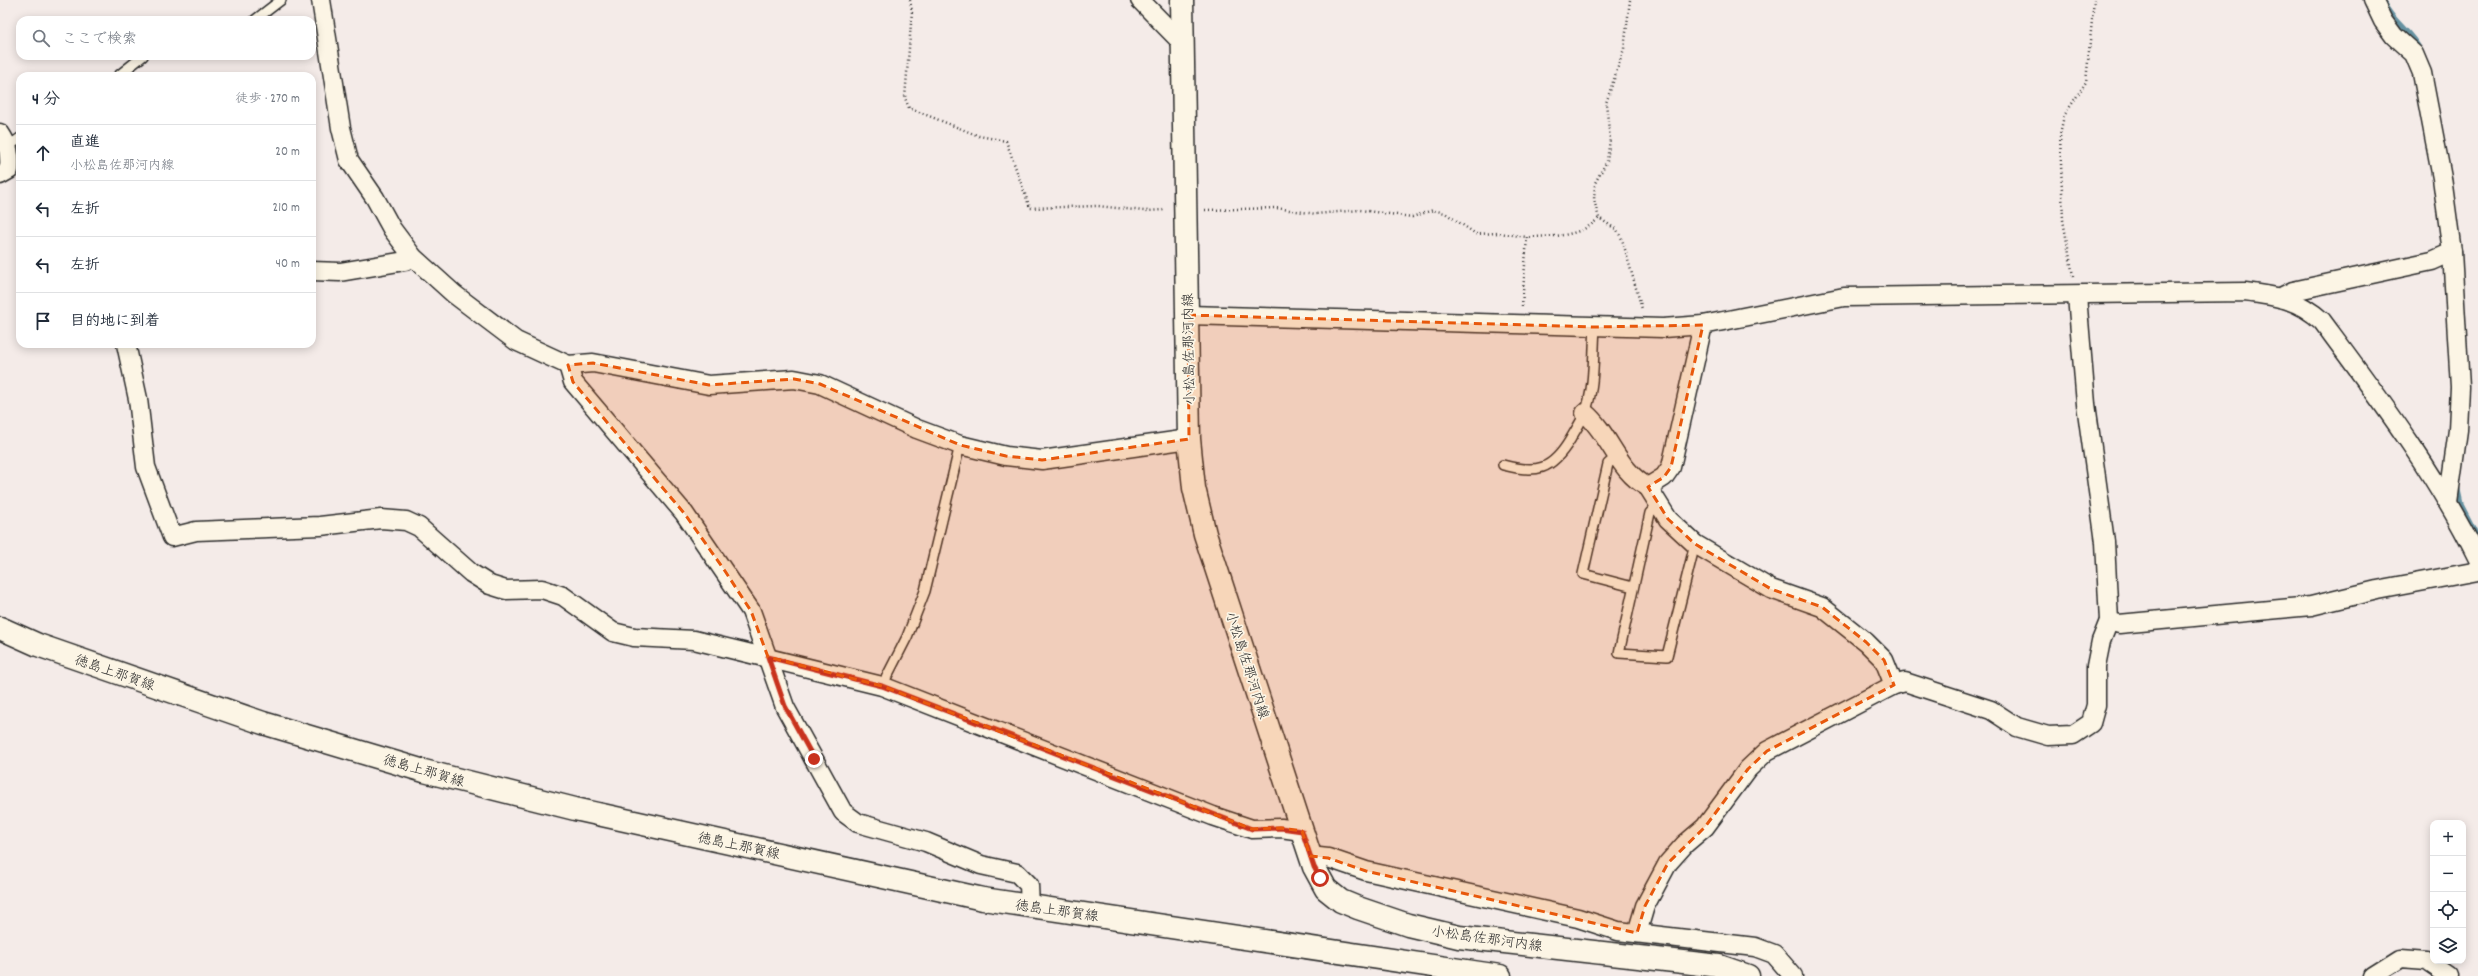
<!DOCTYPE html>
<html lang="ja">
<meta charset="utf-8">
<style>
body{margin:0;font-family:Dekko,"Klee One",sans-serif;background:#f2f2f3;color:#1f2937}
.controls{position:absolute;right:12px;bottom:12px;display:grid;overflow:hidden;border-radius:8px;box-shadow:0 2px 10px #0003}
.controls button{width:36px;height:36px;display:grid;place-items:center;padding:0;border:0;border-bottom:1px solid #e0e1e3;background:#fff;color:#1f2937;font:20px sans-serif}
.stop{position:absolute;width:12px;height:12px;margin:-9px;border:3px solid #c8321e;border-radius:50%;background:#fff}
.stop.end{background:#c8321e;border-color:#fff;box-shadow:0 1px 4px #0008}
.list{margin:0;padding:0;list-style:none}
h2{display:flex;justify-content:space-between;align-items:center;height:52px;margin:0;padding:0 16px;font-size:17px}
h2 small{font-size:13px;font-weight:400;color:#747a83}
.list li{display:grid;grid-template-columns:26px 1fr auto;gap:12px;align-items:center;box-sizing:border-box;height:56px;padding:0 16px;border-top:1px solid #e0e1e3}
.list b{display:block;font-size:15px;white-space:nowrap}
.list p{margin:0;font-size:13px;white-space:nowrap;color:#747a83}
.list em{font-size:13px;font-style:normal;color:#747a83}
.icon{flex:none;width:22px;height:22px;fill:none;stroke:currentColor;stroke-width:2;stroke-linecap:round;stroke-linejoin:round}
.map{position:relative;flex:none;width:2478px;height:976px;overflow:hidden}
.search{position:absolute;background:#fff;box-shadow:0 2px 10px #0003;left:16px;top:16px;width:300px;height:44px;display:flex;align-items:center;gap:10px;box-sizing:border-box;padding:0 14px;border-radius:12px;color:#747a83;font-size:15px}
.panel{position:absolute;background:#fff;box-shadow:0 2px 10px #0003;left:16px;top:72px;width:300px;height:276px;border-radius:12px}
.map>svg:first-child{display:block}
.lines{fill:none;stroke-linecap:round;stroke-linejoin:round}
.stream{stroke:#6692a1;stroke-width:5.5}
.service-casing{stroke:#2b2b2b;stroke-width:12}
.minor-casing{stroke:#2b2b2b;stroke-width:21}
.primary-casing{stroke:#2b2b2b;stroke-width:25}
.path{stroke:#2b2b2b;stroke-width:2.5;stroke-dasharray:1 3;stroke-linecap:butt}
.service{stroke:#fcf5e5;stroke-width:9}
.minor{stroke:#fcf5e5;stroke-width:18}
.primary{stroke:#fcf5e5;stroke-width:22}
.route{stroke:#c8321e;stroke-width:5}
.marked{fill:#e8590c;fill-opacity:0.2;stroke:#e8590c;stroke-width:3;stroke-dasharray:8 5;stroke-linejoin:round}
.labels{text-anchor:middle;stroke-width:3.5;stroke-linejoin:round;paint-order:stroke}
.street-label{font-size:14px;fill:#2b2b2b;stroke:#fcf5e5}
</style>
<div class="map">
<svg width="2478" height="976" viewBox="0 0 2478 976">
<rect width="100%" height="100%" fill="#f4ebe8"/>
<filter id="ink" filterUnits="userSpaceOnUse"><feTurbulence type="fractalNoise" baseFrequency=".025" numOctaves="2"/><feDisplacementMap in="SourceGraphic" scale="8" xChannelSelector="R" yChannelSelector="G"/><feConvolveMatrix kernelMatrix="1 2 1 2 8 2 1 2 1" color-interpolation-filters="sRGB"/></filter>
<g filter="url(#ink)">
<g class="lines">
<g class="stream">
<path d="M2384,4C2393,22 2411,32 2420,50"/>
<polyline points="2457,486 2461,505 2478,538"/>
</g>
<defs>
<g id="service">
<polyline points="255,20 281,0"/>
<polyline points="118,76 143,56"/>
<polyline points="9,146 20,138"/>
<polyline points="1616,457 1608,464 1583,574 1633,587"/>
<path d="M1503,465C1537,474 1552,470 1570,440C1575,431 1581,422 1585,413C1595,388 1593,354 1595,327"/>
<polyline points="1659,503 1650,513 1619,653 1667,656 1695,544"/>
<polyline points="882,686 907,637 925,591 960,445"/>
</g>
<g id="minor">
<polyline points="321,0 341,128 349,160 375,198 392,229 413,257 454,294 516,341 568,365 593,363 709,385 794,379 820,384 917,429 960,445 1006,456 1042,460 1189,439"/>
<polyline points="1140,0 1184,45"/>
<polyline points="2373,0 2383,21 2394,36 2414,54 2422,73 2442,178 2452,252 2460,387 2458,430 2448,502"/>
<path d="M0,133C9,146 10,154 9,170L0,175"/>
<polyline points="312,271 340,272 405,261 413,257"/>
<polyline points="2281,297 2293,291 2432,261 2452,252"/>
<path d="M1188,315L1663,328L1703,325L1844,297L2245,292C2277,296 2298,299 2322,321C2379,398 2436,473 2478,559"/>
<polyline points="126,344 138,399 146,467 172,537 196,531 320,526 381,519 406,521 419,527 471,573 490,585 506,590 542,589 563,596 613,632 634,637 694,640 882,686 1213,816 1252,829 1281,828 1302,831"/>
<polyline points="568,365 573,382 684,513 751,611 785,707 843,812 858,823 926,842 981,865 1017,873 1029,885 1030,906"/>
<path d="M1585,413C1610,434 1618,472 1648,487L1664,477L1671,467L1703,325"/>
<polyline points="1648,487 1668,519 1695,544 1771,589 1822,607 1866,642 1884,660 1894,685"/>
<polyline points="2109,621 2119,624 2311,606 2377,590 2478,571"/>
<polyline points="1310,856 1328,858 1366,871 1578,918 1618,931 1755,947 1774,954 1793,976"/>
<polyline points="1637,933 1645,906 1668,863 1685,844 1705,827 1748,769 1767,751 1894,685 1905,682 1991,710 2017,727 2048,736 2073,735 2091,723 2096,705 2096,666 2101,641 2109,621 2105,542 2086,404 2077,296"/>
<polyline points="2373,976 2400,959 2427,961 2449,976"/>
</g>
<g id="primary">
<polyline points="1182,0 1189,439 1194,488 1205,534 1302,831 1314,867 1326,889 1341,901 1358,908 1408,925 1459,937 1719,966 1748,976"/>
<polyline points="0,628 38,645 263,723 424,771 575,809 983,899 1500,976"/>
</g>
</defs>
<use href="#service" class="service-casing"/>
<use href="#minor" class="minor-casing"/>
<use href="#primary" class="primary-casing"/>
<g class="path">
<polyline points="910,0 912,11 905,98 909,108 979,136 1006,141 1030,208 1098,206 1144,211 1166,210"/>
<polyline points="1630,0 1624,49 1606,103 1610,139 1607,161 1595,183 1594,200 1599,218 1617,230 1622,239 1642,309"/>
<polyline points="1205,210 1276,208 1316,214 1360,210 1412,217 1433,210 1445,213 1476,234 1499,233 1527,237"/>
<polyline points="2073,276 2063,220 2060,134 2064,116 2086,82 2094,0"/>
<path d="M1522,306L1527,237C1554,236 1579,238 1599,218"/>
</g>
<use href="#service" class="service"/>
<use href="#minor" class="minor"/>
<use href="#primary" class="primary"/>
</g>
</g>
<g class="lines" filter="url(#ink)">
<polyline class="route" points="814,759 785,706 768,657 882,686 1252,829 1281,828 1302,831 1314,867 1320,878"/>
</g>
<path class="marked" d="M1188,315L1595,327L1703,325L1671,467L1664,477L1648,487L1668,519L1695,544L1771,589L1822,607L1866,642L1884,660L1894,685L1767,751L1748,769L1705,827L1668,863L1645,906L1637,933L1366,871L1328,858L1310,856L1302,831L1281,828L1252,829L882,686L768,657L751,611L725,571L684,513L573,382L568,365L593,363L709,385L794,379L820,384L960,445L1006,456L1042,460L1189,439Z"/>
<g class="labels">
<g class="street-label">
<text transform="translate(1188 349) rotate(-91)" y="5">小松島佐那河内線</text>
<text transform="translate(1248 665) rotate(72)" y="5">小松島佐那河内線</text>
<text transform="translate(115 672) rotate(19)" y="5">徳島上那賀線</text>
<text transform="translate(424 770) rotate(16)" y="5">徳島上那賀線</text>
<text transform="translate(739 845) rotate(12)" y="5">徳島上那賀線</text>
<text transform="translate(1057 910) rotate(8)" y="5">徳島上那賀線</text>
<text transform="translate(1487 938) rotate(8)" y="5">小松島佐那河内線</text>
</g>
</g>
</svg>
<div class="controls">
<button>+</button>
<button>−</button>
<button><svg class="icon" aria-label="locate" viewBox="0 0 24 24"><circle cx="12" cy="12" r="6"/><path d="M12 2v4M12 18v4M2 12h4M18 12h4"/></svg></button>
<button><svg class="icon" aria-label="layers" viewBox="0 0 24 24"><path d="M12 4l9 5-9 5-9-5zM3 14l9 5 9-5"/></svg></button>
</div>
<div class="stop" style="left:1320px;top:878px"></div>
<div class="stop end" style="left:814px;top:759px"></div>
<div class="search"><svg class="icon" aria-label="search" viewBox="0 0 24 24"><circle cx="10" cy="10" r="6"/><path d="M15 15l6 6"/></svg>ここで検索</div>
<section class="panel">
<h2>4 分<small>徒歩 · 270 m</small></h2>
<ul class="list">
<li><svg class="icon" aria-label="ahead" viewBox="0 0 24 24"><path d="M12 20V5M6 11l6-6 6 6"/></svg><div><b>直進</b><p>小松島佐那河内線</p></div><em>20 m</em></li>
<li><svg class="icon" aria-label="left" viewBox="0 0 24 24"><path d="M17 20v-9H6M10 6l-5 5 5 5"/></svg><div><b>左折</b></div><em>210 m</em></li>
<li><svg class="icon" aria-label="left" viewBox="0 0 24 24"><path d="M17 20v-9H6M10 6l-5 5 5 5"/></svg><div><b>左折</b></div><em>40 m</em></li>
<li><svg class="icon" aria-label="arrive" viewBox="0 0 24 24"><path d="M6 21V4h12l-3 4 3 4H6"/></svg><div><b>目的地に到着</b></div></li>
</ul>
</section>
</div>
